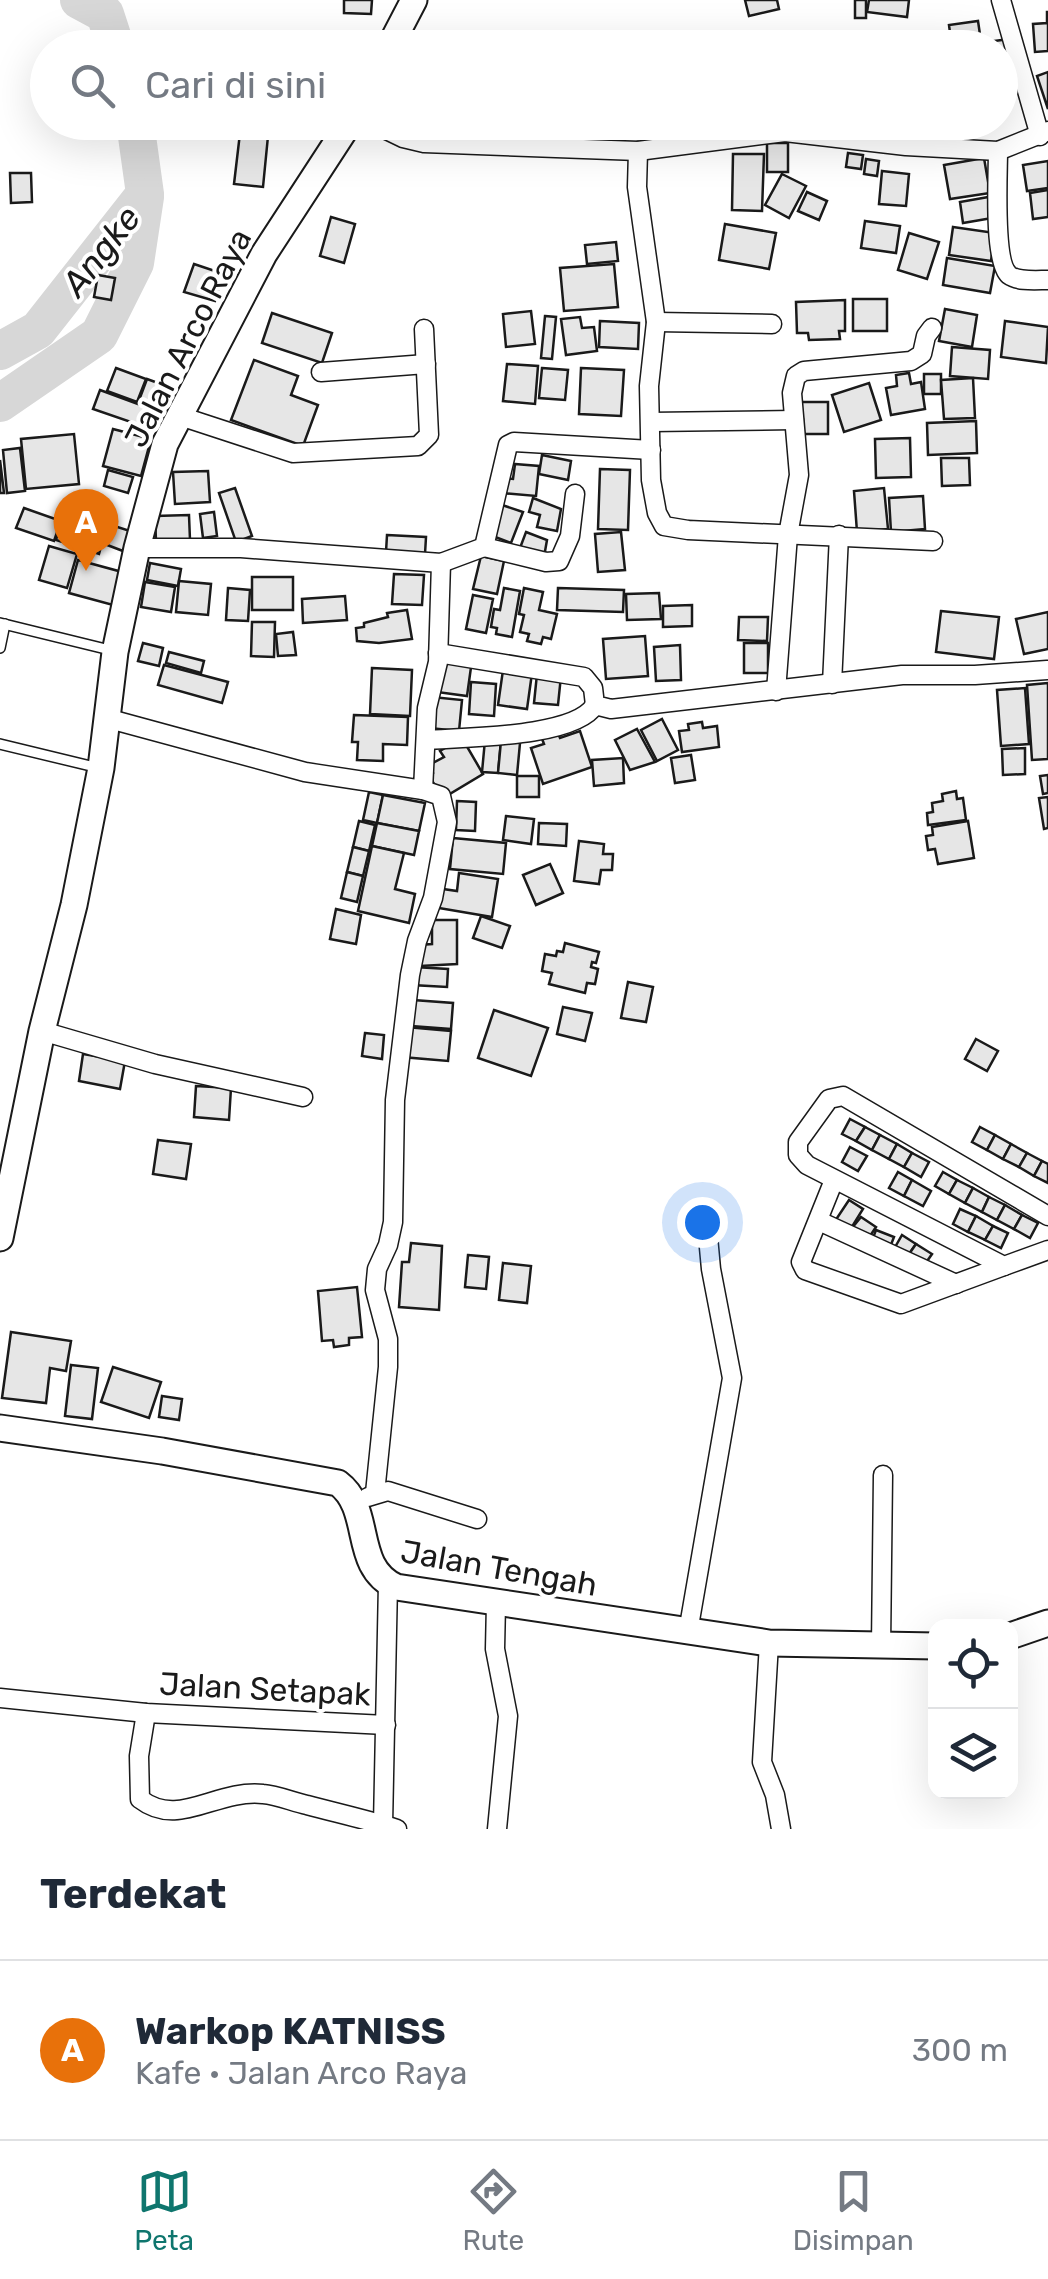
<!DOCTYPE html>
<html lang="id">
<meta charset="utf-8">
<style>
body{margin:0;font-family:Rubik,sans-serif;background:#f6f6f7;color:#1f2937}
.controls{position:absolute;right:30px;bottom:30px;display:grid;overflow:hidden;border-radius:20px;box-shadow:0 10px 40px #0002}
.controls button{width:90px;height:90px;display:grid;place-items:center;padding:0;border:0;border-bottom:2px solid #e0e1e3;background:#fff;color:#1f2937;font:50px sans-serif}
.you{position:absolute;left:702px;top:1222px;width:35px;height:35px;margin:-25px;border:8px solid #fff;border-radius:50%;background:#1a73e8;box-shadow:0 0 0 15px #1a73e833}
.badge{display:grid;place-items:center;width:65px;height:65px;border-radius:50%;background:#0f766e;color:#fff;font-size:32px;font-weight:700}
.pin{position:absolute;translate:-50% -82px;filter:drop-shadow(0 2px 5px #0008)}
.pin::after{content:'';position:absolute;top:52px;width:35px;height:30px;background:inherit;clip-path:polygon(0 0,100% 0,50% 100%)}
.list{margin:0;padding:0;list-style:none}
h2{display:flex;justify-content:space-between;align-items:center;height:130px;margin:0;padding:0 40px;font-size:42px}
h2 small{font-size:32px;font-weight:400;color:#747a83}
.list li{display:grid;grid-template-columns:65px 1fr auto;gap:30px;align-items:center;box-sizing:border-box;height:180px;padding:0 40px;border-top:2px solid #e0e1e3}
.list b{display:block;font-size:38px;white-space:nowrap}
.list p{margin:0;font-size:32px;white-space:nowrap;color:#747a83}
.list em{font-size:32px;font-style:normal;color:#747a83}
.icon{flex:none;width:55px;height:55px;fill:none;stroke:currentColor;stroke-width:2;stroke-linecap:round;stroke-linejoin:round}
.map{position:relative;flex:none;width:1048px;height:1829px;overflow:hidden}
.search{position:absolute;background:#fff;box-shadow:0 10px 40px #0002;left:30px;right:30px;top:30px;height:110px;display:flex;align-items:center;gap:25px;box-sizing:border-box;padding:0 35px;border-radius:55px;color:#747a83;font-size:38px}
.sheet{height:310px;background:#fff}
nav{display:flex;justify-content:space-around;align-items:center;box-sizing:border-box;height:140px;border-top:2px solid #e0e1e3;background:#fff;font-size:28px;color:#747a83}
nav a{display:grid;justify-items:center;gap:5px}
nav .on{color:#0f766e}
.map>svg:first-child{display:block}
.lines{fill:none;stroke-linecap:round;stroke-linejoin:round}
.river{stroke:#d7d7d7;stroke-width:38}
.building{fill:#e6e6e6;stroke:#1a1a1a;stroke-width:2.5}
.service-casing{stroke:#1a1a1a;stroke-width:12}
.minor-casing{stroke:#1a1a1a;stroke-width:21}
.secondary-casing{stroke:#1a1a1a;stroke-width:29}
.service{stroke:#fff;stroke-width:9}
.minor{stroke:#fff;stroke-width:18}
.secondary{stroke:#fff;stroke-width:25}
.labels{text-anchor:middle;stroke-width:8;stroke-linejoin:round;paint-order:stroke}
.street-label{font-size:32px;fill:#1a1a1a;stroke:#fff}
.water-label{font-size:35px;font-style:italic;fill:#1a1a1a;stroke:#fff}
</style>
<div class="map">
<svg width="1048" height="1829" viewBox="0 0 1048 1829">
<rect width="100%" height="100%" fill="#fff"/>
<g class="lines">
<g class="river">
<polyline points="79,0 105,14 116,48"/>
<polyline points="0,351 38,330 145,194 135,122"/>
<polyline points="0,403 99,335 135,263 145,197"/>
</g>
</g>
<g class="building">
<polygon points="344,0 372,0 371,14 344,13"/>
<polygon points="745,0 777,0 779,9 749,16"/>
<rect x="855" y="0" width="11" height="18"/>
<polygon points="869,0 909,0 907,17 867,12"/>
<polygon points="1047,12 1048,12 1048,51 1035,52 1033,24 1047,23"/>
<polygon points="978,21 982,48 952,48 949,25"/>
<polygon points="1010,39 1014,69 1000,71 1000,48 987,48 986,42"/>
<rect x="846" y="44" width="39" height="4"/>
<polygon points="1048,72 1048,109 1037,76"/>
<polygon points="267,122 305,122 306,133 268,134"/>
<polygon points="240,133 268,136 263,187 234,184"/>
<rect x="767" y="143" width="21" height="29"/>
<polygon points="848,153 863,155 861,169 846,167"/>
<polygon points="733,154 764,154 762,211 732,210"/>
<polygon points="984,158 990,193 950,199 944,165"/>
<polygon points="866,159 879,161 877,176 864,174"/>
<polygon points="1048,161 1048,188 1027,191 1023,165"/>
<polygon points="882,171 909,174 906,206 879,204"/>
<polygon points="10,173 31,173 32,202 11,203"/>
<polygon points="782,174 806,186 789,218 765,205"/>
<polygon points="1048,190 1048,217 1033,219 1030,193"/>
<polygon points="807,192 827,201 819,220 798,211"/>
<polygon points="994,196 998,217 963,223 960,202"/>
<polygon points="331,217 355,224 344,263 320,256"/>
<polygon points="865,221 900,226 896,253 861,248"/>
<polygon points="725,224 776,233 769,269 719,260"/>
<polygon points="953,227 995,233 991,261 949,255"/>
<polygon points="909,233 939,242 927,279 898,270"/>
<polygon points="616,242 618,261 587,264 585,245"/>
<polygon points="947,258 995,266 990,293 943,285"/>
<polygon points="194,264 224,274 215,301 184,292"/>
<polygon points="614,264 618,307 564,311 560,268"/>
<polygon points="98,275 115,278 111,300 94,297"/>
<rect x="853" y="299" width="34" height="32"/>
<polygon points="845,300 845,331 839,331 840,339 809,340 808,333 797,333 796,302"/>
<polygon points="945,309 977,315 972,347 939,341"/>
<polygon points="531,311 535,344 506,347 503,314"/>
<polygon points="272,313 332,333 322,363 262,343"/>
<polygon points="545,316 556,317 552,359 541,358"/>
<polygon points="580,317 582,328 594,327 597,351 566,355 561,319"/>
<polygon points="600,321 639,323 638,349 599,347"/>
<polygon points="1005,321 1048,327 1046,363 1001,357"/>
<polygon points="952,347 990,350 988,379 950,376"/>
<polygon points="254,360 298,376 291,395 318,405 303,446 231,420"/>
<polygon points="507,364 538,366 535,404 503,401"/>
<polygon points="116,368 146,379 137,402 107,391"/>
<polygon points="542,368 568,370 565,400 539,398"/>
<polygon points="581,368 624,370 621,416 579,414"/>
<polygon points="909,373 911,384 921,382 925,409 891,415 886,388 897,386 896,375"/>
<rect x="924" y="374" width="17" height="20"/>
<polygon points="973,378 975,418 944,419 941,380"/>
<polygon points="147,379 169,387 161,411 138,403"/>
<polygon points="869,383 881,420 844,432 832,395"/>
<polygon points="100,390 157,411 151,429 93,409"/>
<rect x="799" y="402" width="29" height="32"/>
<polygon points="976,421 977,453 928,455 927,423"/>
<polygon points="113,429 151,439 141,476 103,466"/>
<polygon points="74,434 79,484 26,489 21,439"/>
<polygon points="910,438 911,477 876,478 875,439"/>
<polygon points="20,448 25,491 7,493 3,450"/>
<polygon points="542,455 571,461 568,480 539,474"/>
<polygon points="941,458 969,458 970,485 942,486"/>
<polygon points="0,460 4,493 0,493"/>
<polygon points="515,464 539,466 536,496 501,493 503,478 513,479"/>
<polygon points="600,469 630,470 628,530 598,529"/>
<polygon points="108,470 133,477 128,493 104,486"/>
<polygon points="208,471 210,502 175,504 173,472"/>
<polygon points="235,488 252,536 236,542 219,493"/>
<polygon points="884,488 888,529 857,532 854,491"/>
<polygon points="923,496 925,529 891,532 889,498"/>
<polygon points="533,498 561,509 557,531 537,527 540,515 529,512"/>
<polygon points="502,505 523,512 511,543 490,535"/>
<polygon points="24,508 61,521 54,541 16,528"/>
<polygon points="65,510 130,531 123,551 102,543 99,554 56,540"/>
<polygon points="214,512 217,536 203,538 200,514"/>
<polygon points="189,515 190,540 156,541 155,516"/>
<polygon points="526,532 547,540 544,557 520,548"/>
<polygon points="621,532 625,570 598,572 595,534"/>
<polygon points="387,535 426,537 425,554 386,552"/>
<polygon points="49,546 77,554 67,588 39,580"/>
<polygon points="481,556 504,561 497,594 473,589"/>
<polygon points="78,560 122,572 113,605 69,593"/>
<polygon points="150,563 181,569 178,586 147,580"/>
<polygon points="394,574 424,575 422,605 392,604"/>
<rect x="252" y="577" width="41" height="33"/>
<polygon points="179,581 211,584 208,615 176,612"/>
<polygon points="145,582 175,587 171,612 141,607"/>
<polygon points="228,588 250,590 248,621 226,620"/>
<polygon points="504,588 520,591 512,637 496,634 497,628 491,627 494,609 500,610"/>
<polygon points="524,588 543,592 539,610 557,614 551,639 543,637 541,644 527,641 529,634 520,632 524,615 519,614"/>
<polygon points="558,588 624,590 623,612 557,610"/>
<polygon points="659,593 661,619 627,620 626,594"/>
<polygon points="473,595 493,599 486,633 466,629"/>
<polygon points="345,596 347,620 303,623 302,599"/>
<polygon points="692,605 692,626 663,627 663,606"/>
<polygon points="407,610 412,639 379,643 357,641 356,628 364,627 364,623 388,617 387,613"/>
<polygon points="941,611 999,617 994,659 936,652"/>
<polygon points="1048,612 1048,649 1024,654 1016,619"/>
<polygon points="739,617 768,617 767,641 738,640"/>
<polygon points="252,622 275,622 274,657 251,656"/>
<polygon points="293,632 296,655 278,656 276,634"/>
<polygon points="645,636 648,676 606,679 603,639"/>
<polygon points="143,643 163,648 159,666 138,661"/>
<rect x="744" y="643" width="24" height="30"/>
<polygon points="680,645 681,680 656,681 654,647"/>
<polygon points="169,652 204,661 201,673 166,663"/>
<polygon points="442,657 472,660 467,696 437,692"/>
<polygon points="164,665 228,682 222,703 158,685"/>
<polygon points="372,668 412,670 410,716 370,714"/>
<polygon points="503,670 532,673 527,709 498,705"/>
<polygon points="537,674 561,676 558,705 534,703"/>
<polygon points="471,682 496,684 494,716 469,714"/>
<polygon points="1048,683 1048,759 1032,760 1027,685"/>
<polygon points="1025,688 1029,744 1001,746 997,690"/>
<polygon points="432,697 462,700 459,731 429,728"/>
<polygon points="354,715 408,717 407,745 383,744 383,761 357,760 358,742 352,742"/>
<polygon points="662,719 678,750 657,761 641,730"/>
<polygon points="702,722 703,728 717,726 719,747 682,752 679,731 689,730 688,724"/>
<polygon points="637,729 655,762 630,770 615,740"/>
<polygon points="557,731 560,738 580,731 592,767 543,784 531,748 544,744 541,736"/>
<polygon points="462,738 483,774 443,798 429,776 433,773 429,765 444,757 440,751"/>
<polygon points="485,740 501,741 498,773 482,772"/>
<polygon points="501,741 520,743 517,775 498,773"/>
<polygon points="1025,748 1025,774 1003,775 1002,749"/>
<polygon points="691,755 695,780 675,783 671,758"/>
<polygon points="623,758 624,783 594,786 592,760"/>
<polygon points="1048,775 1048,793 1043,794 1040,776"/>
<rect x="517" y="776" width="22" height="21"/>
<polygon points="956,791 957,799 963,798 966,820 928,825 927,813 933,812 932,803 943,801 942,794"/>
<polygon points="369,792 383,795 377,823 363,820"/>
<polygon points="383,795 425,803 419,831 377,823"/>
<polygon points="1048,797 1048,828 1044,829 1039,798"/>
<polygon points="457,801 476,802 475,831 456,830"/>
<polygon points="506,816 534,819 531,844 503,840"/>
<polygon points="359,821 375,825 369,851 353,847"/>
<polygon points="968,821 974,858 938,864 935,849 928,850 926,836 933,835 932,827"/>
<polygon points="377,823 419,831 414,855 372,846"/>
<polygon points="539,823 567,824 566,846 538,844"/>
<polygon points="453,838 506,843 503,874 450,869"/>
<polygon points="579,841 604,844 603,854 613,854 612,870 601,870 599,884 574,881"/>
<polygon points="372,846 404,853 395,889 415,894 409,923 358,911"/>
<polygon points="353,847 369,851 363,876 347,872"/>
<polygon points="550,864 563,893 536,905 523,875"/>
<polygon points="347,872 363,876 357,902 341,898"/>
<polygon points="459,873 498,879 492,917 433,907 436,888 457,891"/>
<polygon points="336,909 361,915 356,944 330,939"/>
<polygon points="481,916 510,926 502,948 473,938"/>
<polygon points="432,920 457,920 457,964 420,966 419,945 432,944"/>
<polygon points="565,943 599,952 596,963 592,962 591,967 598,969 595,984 587,983 585,993 549,984 552,973 542,971 545,954 556,956 557,951 563,952"/>
<polygon points="414,967 448,969 447,987 412,985"/>
<polygon points="628,982 653,987 646,1022 621,1018"/>
<polygon points="413,1000 453,1003 451,1029 411,1026"/>
<polygon points="563,1007 592,1013 585,1041 557,1034"/>
<polygon points="494,1010 548,1028 531,1076 478,1058"/>
<polygon points="406,1027 451,1031 448,1061 402,1057"/>
<polygon points="365,1033 384,1035 382,1059 362,1056"/>
<polygon points="976,1039 998,1051 987,1071 965,1059"/>
<polygon points="83,1054 125,1061 120,1089 79,1081"/>
<polygon points="196,1086 231,1088 229,1120 194,1117"/>
<polygon points="850,1119 865,1127 856,1141 842,1134"/>
<polygon points="865,1127 880,1135 872,1150 856,1141"/>
<polygon points="980,1127 995,1135 987,1150 972,1142"/>
<polygon points="880,1135 897,1144 889,1159 872,1150"/>
<polygon points="995,1135 1011,1144 1003,1159 987,1150"/>
<polygon points="158,1140 191,1144 186,1179 153,1174"/>
<polygon points="897,1144 912,1153 904,1167 889,1159"/>
<polygon points="1011,1144 1027,1153 1019,1167 1003,1159"/>
<polygon points="850,1147 867,1156 858,1171 842,1162"/>
<polygon points="912,1153 929,1162 921,1177 904,1167"/>
<polygon points="1027,1153 1042,1161 1034,1176 1019,1167"/>
<polygon points="1042,1161 1048,1164 1048,1183 1034,1176"/>
<polygon points="898,1172 912,1180 904,1196 889,1188"/>
<polygon points="943,1172 957,1180 949,1194 935,1186"/>
<polygon points="912,1180 931,1191 923,1206 904,1196"/>
<polygon points="957,1180 973,1188 965,1203 949,1194"/>
<polygon points="973,1188 989,1197 982,1212 965,1203"/>
<polygon points="989,1197 1005,1205 997,1220 982,1212"/>
<polygon points="849,1200 863,1209 850,1230 835,1221"/>
<polygon points="1005,1205 1022,1215 1014,1229 997,1220"/>
<polygon points="960,1209 976,1216 968,1232 953,1224"/>
<polygon points="1022,1215 1038,1223 1030,1238 1014,1229"/>
<polygon points="976,1216 993,1226 985,1240 968,1232"/>
<polygon points="861,1217 876,1227 868,1239 852,1228"/>
<polygon points="993,1226 1008,1233 1001,1248 985,1240"/>
<polygon points="876,1230 894,1237 889,1250 871,1243"/>
<polygon points="902,1235 916,1244 907,1257 894,1249"/>
<polygon points="411,1243 442,1246 439,1310 399,1307 402,1262 409,1262"/>
<polygon points="916,1244 932,1254 923,1267 907,1257"/>
<polygon points="468,1255 489,1257 486,1289 465,1287"/>
<polygon points="503,1263 531,1266 527,1303 499,1300"/>
<polygon points="357,1287 362,1337 349,1338 349,1345 334,1347 333,1340 322,1341 318,1291"/>
<polygon points="11,1332 71,1341 66,1371 50,1368 46,1403 2,1398"/>
<polygon points="71,1365 98,1368 92,1419 65,1416"/>
<polygon points="113,1367 161,1382 149,1418 101,1402"/>
<polygon points="162,1396 182,1399 179,1420 159,1417"/>
</g>
<g class="lines">
<defs>
<g id="service">
<polyline points="0,623 114,651"/>
<polyline points="0,648 5,624"/>
<polyline points="0,744 99,768"/>
</g>
<g id="minor">
<polyline points="1001,0 1040,136"/>
<polyline points="370,122 403,138 424,143 638,151 785,132 906,146 998,151 1048,131"/>
<polyline points="638,151 637,187 656,322 649,386 651,480 657,513 664,526 688,530 933,541"/>
<path d="M998,151C998,174 993,261 1009,275C1018,282 1037,280 1048,280"/>
<polyline points="656,322 772,324"/>
<polyline points="321,372 426,364"/>
<polyline points="180,416 293,453 418,446 429,435 424,329"/>
<polyline points="651,422 794,420"/>
<polyline points="484,547 546,562 559,561 570,536 575,494"/>
<polyline points="137,548 241,548 441,563 484,547 508,445 514,442 651,450"/>
<polyline points="438,653 584,677 593,688 595,705 611,709 902,675 975,675 1047,670"/>
<polyline points="832,684 839,535"/>
<polyline points="776,691 788,535 799,475 792,393 796,376 804,371 911,361 922,354 926,336 932,328"/>
<polyline points="106,718 305,772 423,790 427,708 438,662 441,563"/>
<path d="M426,740C464,737 575,738 595,705"/>
<polyline points="42,1031 155,1064 303,1097"/>
<polyline points="834,1180 801,1262 805,1270 901,1304 1004,1266"/>
<polyline points="1048,1216 843,1096 829,1099 798,1142 798,1155 807,1165 1004,1266 1048,1250"/>
<polyline points="819,1221 956,1284"/>
<polyline points="375,1493 388,1367 388,1339 375,1290 377,1269 388,1245 393,1222 395,1100 410,975 417,941 433,898 447,822 441,796 423,790"/>
<polyline points="368,1497 388,1491 477,1519"/>
<polyline points="496,1603 495,1649 508,1716 497,1829"/>
<polyline points="688,1632 732,1378 711,1269 707,1226"/>
<polyline points="769,1643 762,1762 775,1795 781,1829"/>
<polyline points="881,1647 883,1475"/>
<polyline points="0,1698 146,1713 386,1725"/>
<path d="M146,1713L139,1756L140,1799C179,1829 215,1789 263,1794C277,1795 293,1802 307,1805C337,1813 368,1820 397,1829"/>
<polyline points="383,1825 388,1583"/>
</g>
<g id="secondary">
<polyline points="389,48 414,0"/>
<polyline points="0,1238 42,1031 74,905 101,768 115,652 137,548 165,444 264,254 350,122"/>
<path d="M0,1428L162,1451L338,1483C374,1510 351,1566 396,1587L769,1643L936,1646"/>
<polyline points="1010,1636 1048,1623"/>
</g>
</defs>
<use href="#service" class="service-casing"/>
<use href="#minor" class="minor-casing"/>
<use href="#secondary" class="secondary-casing"/>
<use href="#service" class="service"/>
<use href="#minor" class="minor"/>
<use href="#secondary" class="secondary"/>
</g>
<g class="labels">
<g class="street-label">
<text transform="translate(188 338) rotate(-63)" y="11">Jalan Arco Raya</text>
<text transform="translate(499 1568) rotate(10)" y="11">Jalan Tengah</text>
<text transform="translate(265 1689) rotate(3)" y="11">Jalan Setapak</text>
</g>
<g class="water-label">
<text transform="translate(101 251) rotate(-52)" y="12">Angke</text>
</g>
</g>
</svg>
<div class="controls">
<button><svg class="icon" aria-label="locate" viewBox="0 0 24 24"><circle cx="12" cy="12" r="6"/><path d="M12 2v4M12 18v4M2 12h4M18 12h4"/></svg></button>
<button><svg class="icon" aria-label="layers" viewBox="0 0 24 24"><path d="M12 4l9 5-9 5-9-5zM3 14l9 5 9-5"/></svg></button>
</div>
<div class="you"></div>
<div class="pin badge" style="left:86px;top:571px;background:#e8710a">A</div>
<div class="search"><svg class="icon" aria-label="search" viewBox="0 0 24 24"><circle cx="10" cy="10" r="6"/><path d="M15 15l6 6"/></svg>Cari di sini</div>
</div>
<section class="sheet">
<h2>Terdekat<small></small></h2>
<ul class="list">
<li><span class="badge" style="background:#e8710a">A</span><div><b>Warkop KATNISS</b><p>Kafe · Jalan Arco Raya</p></div><em>300 m</em></li>
</ul>
</section>
<nav>
<a class="on"><svg class="icon" aria-label="map" viewBox="0 0 24 24"><path d="M3 6l6-2 6 2 6-2v14l-6 2-6-2-6 2zM9 4v14M15 6v14"/></svg>Peta</a>
<a><svg class="icon" aria-label="directions" viewBox="0 0 24 24"><path d="M12 3l9 9-9 9-9-9zM9 14v-3h6M13 9l2 2-2 2"/></svg>Rute</a>
<a><svg class="icon" aria-label="saved" viewBox="0 0 24 24"><path d="M7 4h10v16l-5-4-5 4z"/></svg>Disimpan</a>
</nav>
